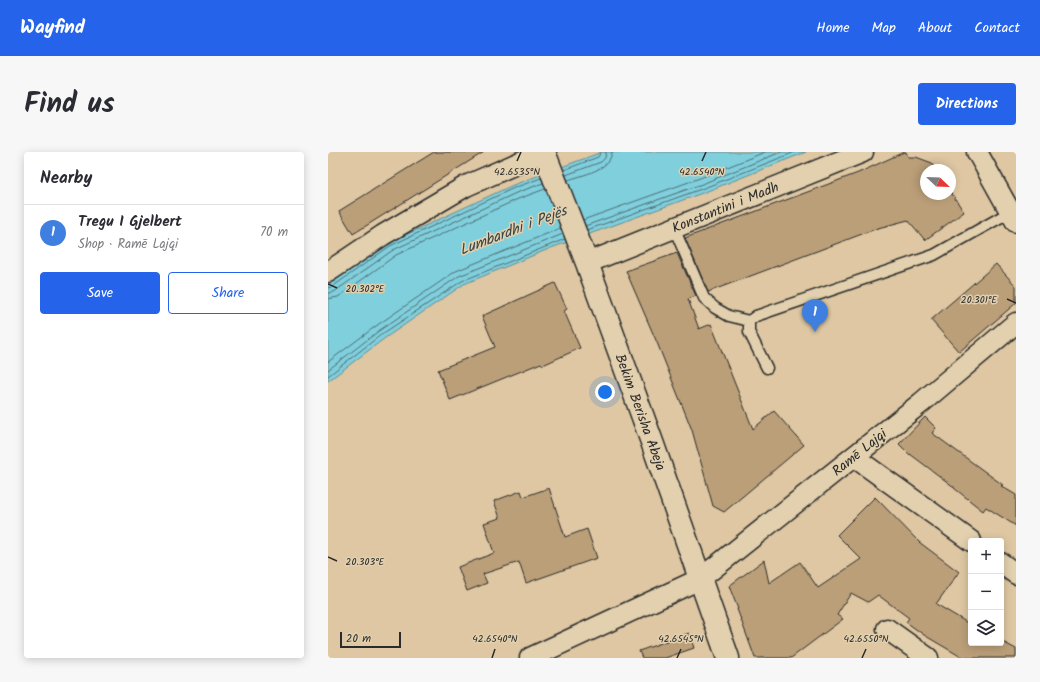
<!DOCTYPE html>
<meta charset="utf-8">
<style>
body{margin:0;font-family:Kalam,sans-serif;background:#f7f7f7;color:#2b2b33}
.controls{position:absolute;right:12px;bottom:12px;display:grid;overflow:hidden;border-radius:4px;box-shadow:0 2px 10px #0003}
.controls button{width:36px;height:36px;display:grid;place-items:center;padding:0;border:0;border-bottom:1px solid #e1e1e2;background:#fff;color:#2b2b33;font:20px sans-serif}
.compass{position:absolute;left:592px;top:12px;width:36px;height:36px;border-radius:50%;background:#fff;box-shadow:0 2px 10px #0003;rotate:113deg}
.scale{position:absolute;left:12px;bottom:10px;width:61px;box-sizing:border-box;padding-left:4px;border:2px solid #2b2b2b;border-top:0;font-size:11px;line-height:14px;white-space:nowrap;color:#2b2b2b;-webkit-text-stroke:3px #e2d0ae;paint-order:stroke}
.you{position:absolute;left:277px;top:240px;width:14px;height:14px;margin:-10px;border:3px solid #fff;border-radius:50%;background:#1a73e8;box-shadow:0 0 0 6px #1a73e833}
.badge{display:grid;place-items:center;width:26px;height:26px;border-radius:50%;background:#2563eb;color:#fff;font-size:13px;font-weight:700}
.pin{position:absolute;translate:-50% -33px;filter:drop-shadow(0 1px 2px #0008)}
.pin::after{content:'';position:absolute;top:21px;width:14px;height:12px;background:inherit;clip-path:polygon(0 0,100% 0,50% 100%)}
.list{margin:0;padding:0;list-style:none}
h2{display:flex;justify-content:space-between;align-items:center;height:52px;margin:0;padding:0 16px;font-size:17px}
h2 small{font-size:13px;font-weight:400;color:#7c7c81}
.list li{display:grid;grid-template-columns:26px 1fr auto;gap:12px;align-items:center;box-sizing:border-box;height:56px;padding:0 16px;border-top:1px solid #e1e1e2}
.list b{display:block;font-size:15px;white-space:nowrap}
.list p{margin:0;font-size:13px;white-space:nowrap;color:#7c7c81}
.list em{font-size:13px;font-style:normal;color:#7c7c81}
.actions{display:flex;gap:8px;padding:12px 16px}
.actions a{flex:1;padding:9px 0;border:1px solid #2563eb;border-radius:4px;text-align:center;font-size:14px;color:#2563eb}
.actions .main{background:#2563eb;color:#fff}
.icon{flex:none;width:22px;height:22px;fill:none;stroke:currentColor;stroke-width:2;stroke-linecap:round;stroke-linejoin:round}
.map{position:relative;flex:none;width:688px;height:506px;overflow:hidden;border-radius:4px}
header{display:flex;align-items:center;gap:24px;box-sizing:border-box;height:56px;padding:0 20px;background:#2563eb;color:#fff}
header strong{font-size:19px}
nav{display:flex;gap:22px;margin-inline-start:auto;font-size:14px}
.intro{display:flex;align-items:center;justify-content:space-between;box-sizing:border-box;height:96px;padding:0 24px}
h1{margin:0;font-size:28px}
.button{padding:10px 18px;border-radius:4px;background:#2563eb;color:#fff;font-size:14px;font-weight:700}
main{display:flex;gap:24px;padding:0 24px}
aside{flex:1;background:#fff;border-radius:4px;box-shadow:0 2px 10px #0003}
.map>svg:first-child{display:block}
.water{fill:#80cfdd;stroke:#5e8d96}
.lines{fill:none;stroke-linecap:round;stroke-linejoin:round}
.shore{stroke:#4d6d72;stroke-width:1}
.building{fill:#bb9f79;stroke:#2b2b2b}
.service-casing{stroke:#2b2b2b;stroke-width:13}
.minor-casing{stroke:#2b2b2b;stroke-width:23}
.tertiary-casing{stroke:#2b2b2b;stroke-width:25}
.service{stroke:#e2d0ae;stroke-width:10}
.minor{stroke:#e2d0ae;stroke-width:20}
.tertiary{stroke:#e2d0ae;stroke-width:22}
.ticks{fill:none;stroke:#2b2b2b;stroke-width:1.5}
.labels{text-anchor:middle;stroke-width:3;stroke-linejoin:round;paint-order:stroke}
.street-label{font-size:14px;fill:#2b2b2b;stroke:#e2d0ae}
.water-label{font-size:15px;font-style:italic;fill:#384446;stroke:#e2d0ae}
.ticks-label{font-size:10px;text-anchor:middle;fill:#2b2b2b;stroke:#e2d0ae;stroke-width:3;stroke-linejoin:round;paint-order:stroke}
</style>
<header>
<strong>Wayfind</strong>
<nav><a>Home</a><a>Map</a><a>About</a><a>Contact</a></nav>
</header>
<div class="intro"><h1>Find us</h1><a class="button">Directions</a></div>
<main>
<aside>
<h2>Nearby<small></small></h2>
<ul class="list">
<li><span class="badge" style="background:#3f7fe0">1</span><div><b>Tregu I Gjelbert</b><p>Shop · Ramē Lajqi</p></div><em>70 m</em></li>
</ul>
<div class="actions"><a class="main">Save</a><a>Share</a></div>
</aside>
<div class="map">
<svg width="688" height="506" viewBox="0 0 688 506">
<rect width="100%" height="100%" fill="#dec7a2"/>
<filter id="ink" filterUnits="userSpaceOnUse"><feTurbulence type="fractalNoise" baseFrequency=".025" numOctaves="2"/><feDisplacementMap in="SourceGraphic" scale="8" xChannelSelector="R" yChannelSelector="G"/><feConvolveMatrix kernelMatrix="1 2 1 2 8 2 1 2 1" color-interpolation-filters="sRGB"/></filter>
<g filter="url(#ink)">
<polygon class="water" points="274,0 478,0 377,40 223,96 136,132 57,186 0,229 0,133 60,91 185,33"/>
<g class="lines">
<g class="shore">
<polyline points="236,18 270,5 273,0"/>
<polyline points="238,23 273,10 277,6 278,0"/>
<path d="M240,28C254,23 283,18 284,0"/>
<polyline points="255,68 372,26 437,0"/>
<polyline points="257,74 374,32 453,0"/>
<polyline points="259,78 376,36 467,0"/>
<polyline points="0,136 4,135 62,94 186,36 213,26"/>
<polyline points="0,141 6,140 65,98 188,41 215,31"/>
<polyline points="0,147 10,145 68,103 190,47 217,37"/>
<polyline points="0,210 48,174 128,119 233,76"/>
<polyline points="0,218 52,178 131,124 235,82"/>
<polyline points="0,224 54,182 134,129 237,87"/>
</g>
</g>
<g class="building">
<polygon points="106,0 156,0 25,82 11,59"/>
<polygon points="576,0 578,0 580,5 588,5 604,11 608,18 598,18 598,42 622,42 622,39 636,60 597,88 580,68 550,76 380,140 357,86 530,21"/>
<polygon points="349,101 368,144 360,147 371,177 383,172 425,277 446,259 476,293 396,360 385,354 364,278 330,193 298,119"/>
<polygon points="668,112 688,134 688,151 631,200 603,168"/>
<polygon points="227,131 239,157 236,159 252,196 215,213 213,211 122,248 110,218 167,195 154,164"/>
<polygon points="597,265 608,276 604,281 675,333 673,334 688,343 688,374 658,355 655,359 626,336 626,335 582,302 582,303 571,292"/>
<polygon points="221,336 237,385 259,377 269,406 198,431 191,410 155,422 159,431 139,439 130,415 166,401 156,371 172,366 166,349 193,339 195,345"/>
<polygon points="547,345 591,390 631,420 608,452 643,473 643,491 673,491 673,489 688,497 688,506 635,506 596,483 578,470 581,466 550,443 540,450 523,441 509,463 515,467 463,506 427,506 409,457 410,457 401,434 436,408 441,431 472,410 490,436 533,407 509,383"/>
<polygon points="361,481 366,496 337,506 314,506 311,499"/>
</g>
<g class="lines">
<defs>
<g id="service">
<polyline points="346,76 376,146 387,156 401,164 421,169"/>
<polyline points="439,216 421,180 421,169 428,164 606,103 682,60"/>
</g>
<g id="minor">
<polyline points="649,0 688,70"/>
<polyline points="259,111 535,0"/>
<polyline points="0,120 55,83 138,34 215,0"/>
<polyline points="526,305 643,389"/>
<polyline points="673,411 688,422"/>
<polyline points="559,477 600,506"/>
<polyline points="202,506 372,427 593,251 688,171"/>
</g>
<polyline id="tertiary" points="216,0 259,111 324,290 400,506"/>
</defs>
<use href="#service" class="service-casing"/>
<use href="#minor" class="minor-casing"/>
<use href="#tertiary" class="tertiary-casing"/>
<use href="#service" class="service"/>
<use href="#minor" class="minor"/>
<use href="#tertiary" class="tertiary"/>
</g>
</g>
<path class="ticks" d="M189,9L193,0M374,9L378,0M0,132L9,136M679,147L688,151M0,405L9,409M164,506L167,497M349,506L353,497M534,506L538,497"/>
<g class="labels">
<g class="street-label">
<text transform="translate(397 55) rotate(-22)" y="5">Konstantini i Madh</text>
<text transform="translate(313 260) rotate(70)" y="5">Bekim Berisha Abeja</text>
<text transform="translate(531 300) rotate(-39)" y="5">Ramē Lajqi</text>
</g>
<g class="water-label">
<text transform="translate(185 78) rotate(-21)" y="5">Lumbardhi i Pejës</text>
</g>
</g>
<g class="ticks-label">
<text x="189" y="23">42.6535°N</text>
<text x="374" y="23">42.6540°N</text>
<text x="37" y="140">20.302°E</text>
<text x="651" y="151">20.301°E</text>
<text x="37" y="413">20.303°E</text>
<text x="167" y="490">42.6540°N</text>
<text x="353" y="490">42.6545°N</text>
<text x="538" y="490">42.6550°N</text>
</g>
</svg>
<div class="controls">
<button>+</button>
<button>−</button>
<button><svg class="icon" aria-label="layers" viewBox="0 0 24 24"><path d="M12 4l9 5-9 5-9-5zM3 14l9 5 9-5"/></svg></button>
</div>
<svg class="compass" viewBox="-18 -18 36 36"><path d="M0-13l5 13h-10z" fill="#e53935"/><path d="M0 13l5-13h-10z" fill="#7c7c81"/></svg>
<div class="scale">20 m</div>
<div class="you"></div>
<div class="pin badge" style="left:487px;top:180px;background:#3f7fe0">1</div>
</div>
</main>
